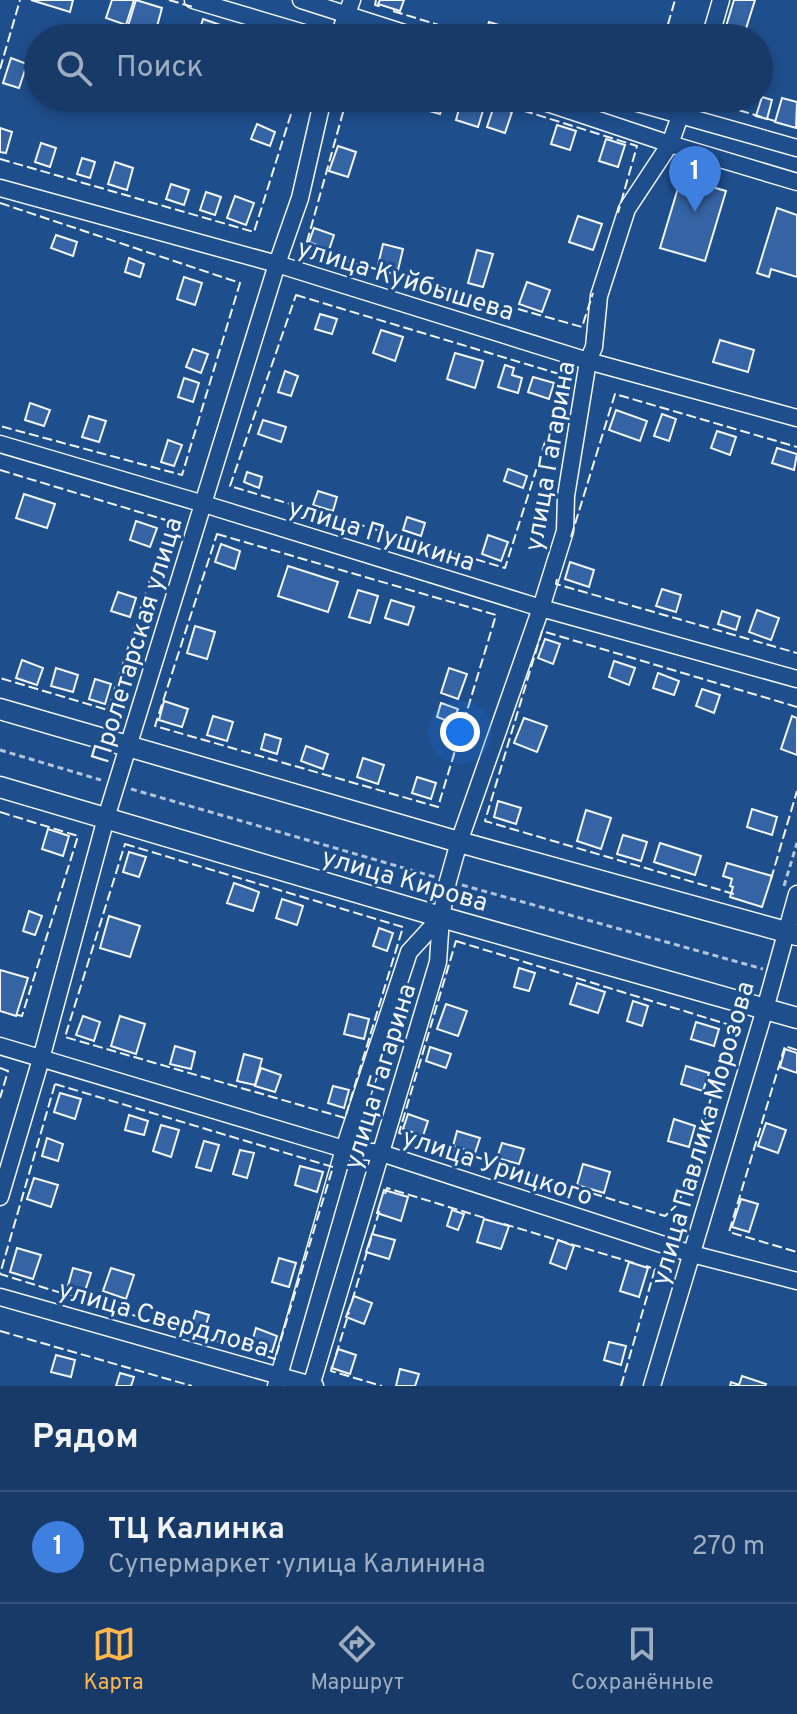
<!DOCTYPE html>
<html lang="ru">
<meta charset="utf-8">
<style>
body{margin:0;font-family:Overpass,sans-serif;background:#244571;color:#f1f3f6}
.you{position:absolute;left:460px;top:732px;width:28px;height:28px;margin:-20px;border:6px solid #fff;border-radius:50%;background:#1a73e8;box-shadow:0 0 0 12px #1a73e833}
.badge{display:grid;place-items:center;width:52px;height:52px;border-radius:50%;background:#ffb74d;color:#fff;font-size:26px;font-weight:700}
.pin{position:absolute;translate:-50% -66px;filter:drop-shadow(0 2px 4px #0008)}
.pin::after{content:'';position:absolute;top:42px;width:28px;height:24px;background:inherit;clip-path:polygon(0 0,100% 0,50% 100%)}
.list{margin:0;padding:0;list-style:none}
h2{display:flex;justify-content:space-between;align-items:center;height:104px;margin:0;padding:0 32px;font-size:34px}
h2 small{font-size:26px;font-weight:400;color:#9eadc0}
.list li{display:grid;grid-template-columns:52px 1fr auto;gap:24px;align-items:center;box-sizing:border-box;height:112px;padding:0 32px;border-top:2px solid #36547d}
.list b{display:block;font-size:30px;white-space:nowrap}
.list p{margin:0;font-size:26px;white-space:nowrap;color:#9eadc0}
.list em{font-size:26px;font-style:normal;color:#9eadc0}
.icon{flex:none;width:44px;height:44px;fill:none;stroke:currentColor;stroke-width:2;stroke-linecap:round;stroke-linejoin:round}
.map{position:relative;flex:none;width:797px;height:1386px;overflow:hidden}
.search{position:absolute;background:#173a69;box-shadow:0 4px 12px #0003;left:24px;right:24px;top:24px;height:88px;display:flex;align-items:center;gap:20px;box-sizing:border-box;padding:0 28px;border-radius:44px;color:#9eadc0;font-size:30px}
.sheet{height:216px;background:#173a69}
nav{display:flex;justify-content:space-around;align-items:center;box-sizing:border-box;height:112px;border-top:2px solid #36547d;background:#173a69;font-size:22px;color:#9eadc0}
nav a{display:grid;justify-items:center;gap:4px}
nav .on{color:#ffb74d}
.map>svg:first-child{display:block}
.building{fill:#3563a3;stroke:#f2f6ff;stroke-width:2}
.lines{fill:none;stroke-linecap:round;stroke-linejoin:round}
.minor-casing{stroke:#f2f6ff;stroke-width:19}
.major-casing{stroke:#f2f6ff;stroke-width:23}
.path{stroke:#b3c4dc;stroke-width:3;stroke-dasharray:6 4;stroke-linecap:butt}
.minor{stroke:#1f4e8c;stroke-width:16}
.major{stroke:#1f4e8c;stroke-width:20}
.fence{stroke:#f2f6ff;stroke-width:2;stroke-dasharray:10 4;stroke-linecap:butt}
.labels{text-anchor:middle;stroke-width:6;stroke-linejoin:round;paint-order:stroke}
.street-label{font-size:26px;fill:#f2f6ff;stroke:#1f4e8c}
</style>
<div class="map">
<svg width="797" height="1386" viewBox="0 0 797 1386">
<rect width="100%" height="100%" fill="#1f4e8c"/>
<g class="building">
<polygon points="31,0 73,0 70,12"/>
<polygon points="112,0 134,0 126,25 106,18"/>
<polygon points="136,0 162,8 155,34 128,26"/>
<polygon points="380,0 404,0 400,11 378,4"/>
<polygon points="734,0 755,0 743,38 724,33"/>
<polygon points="203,19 229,28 226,38 197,38"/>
<polygon points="489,22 509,28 506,38 494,38 485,35"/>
<polygon points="11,58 27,64 19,88 3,83"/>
<polygon points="762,97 772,100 767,119 756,116"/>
<polygon points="423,98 445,98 440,114 419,108"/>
<polygon points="462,98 485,104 478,127 456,120"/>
<polygon points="782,98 797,102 796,128 775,122"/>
<polygon points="494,106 512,112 505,133 487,127"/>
<polygon points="257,124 275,132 270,146 251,139"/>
<polygon points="557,125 576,131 570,150 551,144"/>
<polygon points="0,128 12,132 6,153 0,152"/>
<polygon points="606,139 625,145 618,167 599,161"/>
<polygon points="41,143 56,148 50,167 35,162"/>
<polygon points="338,146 356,152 348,177 329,171"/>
<polygon points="82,158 95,162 90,178 77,174"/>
<polygon points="115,162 133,168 127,190 108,184"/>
<polygon points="681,178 726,191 705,261 660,248"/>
<polygon points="171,184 189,190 184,205 166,199"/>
<polygon points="206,192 221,197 215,215 200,210"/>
<polygon points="235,196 254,203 246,225 227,218"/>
<polygon points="777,208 797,215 797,277 771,269 769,277 757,273"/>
<polygon points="578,216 602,224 593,250 569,242"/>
<polygon points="314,228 334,235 329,250 309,242"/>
<polygon points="56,235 77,242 73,256 51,248"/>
<polygon points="383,244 403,249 398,270 378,265"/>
<polygon points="477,250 493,254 483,287 468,283"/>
<polygon points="129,258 144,264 140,277 125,272"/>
<polygon points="184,277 202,283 195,305 177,299"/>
<polygon points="527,282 550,290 542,312 519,304"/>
<polygon points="320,314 337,319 332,334 315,329"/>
<polygon points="381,330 403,337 395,361 373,353"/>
<polygon points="720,340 754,350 748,372 713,362"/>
<polygon points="193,349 208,354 201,373 186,367"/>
<polygon points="455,353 483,361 475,388 447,379"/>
<polygon points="505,365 514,368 512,375 522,378 518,393 498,387"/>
<polygon points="285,371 298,376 291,396 278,392"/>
<polygon points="533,377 554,383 549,399 528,392"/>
<polygon points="184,378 199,383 193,402 178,397"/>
<polygon points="30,403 50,410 44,426 25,420"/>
<polygon points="616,410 647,421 640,441 609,430"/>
<polygon points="662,414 676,419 669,441 654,436"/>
<polygon points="89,416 106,421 99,442 82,437"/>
<polygon points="263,420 286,427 281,442 258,434"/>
<polygon points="717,431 736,437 730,455 711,448"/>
<polygon points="168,440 182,445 174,466 161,462"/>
<polygon points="777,448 797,454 794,470 772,463"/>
<polygon points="508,469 527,476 523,488 504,481"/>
<polygon points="247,472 262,477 259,488 244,482"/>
<polygon points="318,491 337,497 333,511 313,505"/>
<polygon points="24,494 55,504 47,528 16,518"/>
<polygon points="407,517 425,523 421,536 403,530"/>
<polygon points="136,521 157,528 150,547 130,540"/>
<polygon points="488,535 508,542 501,561 482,554"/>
<polygon points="221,544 240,551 235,569 215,562"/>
<polygon points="570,562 594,570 589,587 565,579"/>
<polygon points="288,566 338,582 328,612 278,596"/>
<polygon points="662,589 681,595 676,612 656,606"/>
<polygon points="358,590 378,596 370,623 349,617"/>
<polygon points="118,592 136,598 130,617 111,611"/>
<polygon points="391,600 414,607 408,625 385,618"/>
<polygon points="757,610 779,618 771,640 749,632"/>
<polygon points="722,611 740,617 736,630 718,624"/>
<polygon points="195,626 215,632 207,659 187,653"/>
<polygon points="545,639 560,644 553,664 538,658"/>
<polygon points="22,660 43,668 37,685 16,678"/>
<polygon points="614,661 635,668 629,685 609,677"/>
<polygon points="56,668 78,675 73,692 51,686"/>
<polygon points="449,668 467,674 458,699 441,693"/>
<polygon points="658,673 679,681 674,695 653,688"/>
<polygon points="95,679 111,684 105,704 89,699"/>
<polygon points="702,689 720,695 714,713 696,706"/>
<polygon points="164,701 188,709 182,727 159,720"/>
<polygon points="441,703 458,709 453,723 437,717"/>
<polygon points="213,716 233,722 227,741 207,735"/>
<polygon points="792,716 797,718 797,755 781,749"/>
<polygon points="524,718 547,726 537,752 514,743"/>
<polygon points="265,734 281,739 277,754 261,749"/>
<polygon points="306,746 328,754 323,769 301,761"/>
<polygon points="363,758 384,765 378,784 357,777"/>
<polygon points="417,777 436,783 431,799 412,793"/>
<polygon points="498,801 521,808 516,824 494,817"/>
<polygon points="752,809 777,817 772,835 747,827"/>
<polygon points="586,810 611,818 601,849 577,841"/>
<polygon points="48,829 69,836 63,856 42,849"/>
<polygon points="623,835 647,842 641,861 617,854"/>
<polygon points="660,843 701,856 695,875 654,862"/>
<polygon points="129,852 146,857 139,877 123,872"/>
<polygon points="727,863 772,876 762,907 730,897 733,887 730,886 732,879 723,876"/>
<polygon points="234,883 259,892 253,911 227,903"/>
<polygon points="282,899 303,906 297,925 276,918"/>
<polygon points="29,911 42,916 35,935 23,931"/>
<polygon points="109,916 140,926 130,957 100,948"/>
<polygon points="379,928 393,933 387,951 373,946"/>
<polygon points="519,968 535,973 529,991 514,987"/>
<polygon points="0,970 28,978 16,1016 0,1011"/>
<polygon points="577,983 605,992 598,1013 570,1004"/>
<polygon points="633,1001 648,1006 642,1026 627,1021"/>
<polygon points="446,1004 467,1011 458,1036 437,1029"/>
<polygon points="349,1014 369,1019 364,1039 344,1034"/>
<polygon points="83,1016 100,1022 94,1041 76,1035"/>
<polygon points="120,1016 145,1024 136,1054 111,1046"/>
<polygon points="696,1022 719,1029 714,1046 691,1039"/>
<polygon points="175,1046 195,1052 191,1069 170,1064"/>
<polygon points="430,1047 451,1054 446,1068 426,1061"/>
<polygon points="785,1049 797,1053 797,1073 780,1067"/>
<polygon points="244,1054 262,1059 255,1085 237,1081"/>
<polygon points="686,1066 709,1073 703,1091 681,1084"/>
<polygon points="261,1068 281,1075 275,1092 255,1086"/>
<polygon points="333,1086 349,1090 344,1108 328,1103"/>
<polygon points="60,1093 81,1099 75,1119 54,1112"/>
<polygon points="408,1114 428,1121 423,1136 403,1129"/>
<polygon points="129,1115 148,1121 144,1135 125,1130"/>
<polygon points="674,1119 695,1126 689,1147 668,1141"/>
<polygon points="766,1123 786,1130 778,1153 758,1146"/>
<polygon points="161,1125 179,1130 171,1157 153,1151"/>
<polygon points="457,1131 480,1138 475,1153 453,1146"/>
<polygon points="47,1138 63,1144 58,1161 42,1156"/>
<polygon points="204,1141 219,1145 211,1171 196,1167"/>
<polygon points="502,1143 524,1149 519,1164 497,1158"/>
<polygon points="240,1150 254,1153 247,1178 233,1174"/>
<polygon points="583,1164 610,1172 604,1193 577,1185"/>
<polygon points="300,1166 323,1172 317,1192 295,1185"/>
<polygon points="34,1178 58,1185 51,1207 27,1199"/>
<polygon points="384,1190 408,1197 401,1221 377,1213"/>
<polygon points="741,1199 758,1204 749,1232 732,1227"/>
<polygon points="452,1210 464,1214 458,1230 447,1226"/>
<polygon points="484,1219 509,1226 501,1249 477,1242"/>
<polygon points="372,1234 395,1240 389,1259 366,1252"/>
<polygon points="558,1240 574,1246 566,1269 550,1263"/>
<polygon points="17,1248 41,1255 33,1279 10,1272"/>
<polygon points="279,1258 296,1263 289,1287 272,1282"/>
<polygon points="629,1262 648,1268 639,1297 620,1291"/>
<polygon points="73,1268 91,1273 84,1294 67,1289"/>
<polygon points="111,1268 134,1275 126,1299 103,1291"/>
<polygon points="354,1296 372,1303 364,1324 346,1317"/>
<polygon points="196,1311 209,1315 204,1331 191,1327"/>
<polygon points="256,1328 277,1336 272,1352 251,1345"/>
<polygon points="609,1342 626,1346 621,1365 604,1360"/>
<polygon points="338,1349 356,1355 350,1374 332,1368"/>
<polygon points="56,1355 75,1360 71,1377 51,1372"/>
<polygon points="400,1369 419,1374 415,1386 396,1386"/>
<polygon points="120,1373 134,1377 131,1386 116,1386"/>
<polygon points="742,1376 766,1384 765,1386 730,1386 731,1382 739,1385"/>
</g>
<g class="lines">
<defs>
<g id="minor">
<polyline points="193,0 321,38"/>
<polyline points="301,0 420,38"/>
<polyline points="338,38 352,0"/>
<polyline points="710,38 721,0"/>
<polyline points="532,98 670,144 797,182"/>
<polyline points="620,98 797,148"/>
<polyline points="0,188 277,264 588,361 797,418"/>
<polyline points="0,444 204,504 541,608 797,679"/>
<polyline points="0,1046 344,1149 381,1153 692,1254 797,1281"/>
<polyline points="0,1197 41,1059 106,818 277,264 300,198 323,98"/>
<polyline points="0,1297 315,1386"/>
<polyline points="276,1386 344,1149 409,952 441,917"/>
<polyline points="311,1386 438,962 441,917 448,881 459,842 541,608 565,531 566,496 588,361 594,347 599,296 627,209 670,144 680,116 693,98"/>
<polyline points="652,1386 765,1009 797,894"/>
</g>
<g id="major">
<polyline points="0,709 459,842 797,935"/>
<polyline points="0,787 441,917 797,1018"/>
</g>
</defs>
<use href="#minor" class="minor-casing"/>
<use href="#major" class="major-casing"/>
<g class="path">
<polyline points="0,750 101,780"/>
<polyline points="131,789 435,877"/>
<polyline points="462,885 763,969"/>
<polyline points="784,886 797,843"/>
</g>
<use href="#minor" class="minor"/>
<use href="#major" class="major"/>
<g class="fence">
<polyline points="169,0 193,7"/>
<polyline points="376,0 375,5 382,7"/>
<polyline points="393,11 481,38"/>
<polyline points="664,38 675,0"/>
<polyline points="0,69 20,0"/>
<polyline points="347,98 305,249 582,327 593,293"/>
<polyline points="483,98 637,146 618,213"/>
<polyline points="699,98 778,122"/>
<polyline points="0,159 254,232 296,98"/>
<polyline points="0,203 240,283 182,475 0,426"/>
<polygon points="296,295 566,376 505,568 230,486"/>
<polyline points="0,470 169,521 108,710 0,678"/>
<polygon points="217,534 496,615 438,807 155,726"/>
<polyline points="571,537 615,394 797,447"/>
<polyline points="557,579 556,584 797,653"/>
<polyline points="0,812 78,836 22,1016 12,1014"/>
<polygon points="125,844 403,927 345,1118 65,1037"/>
<polyline points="771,879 797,791"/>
<polyline points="734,894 485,821 542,631 797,707"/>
<polygon points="456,941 733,1026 679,1203 665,1216 399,1133"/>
<polyline points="797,1050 785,1046 729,1232 797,1252"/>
<polyline points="0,1068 8,1071 0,1098"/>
<polygon points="55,1084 333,1167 275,1359 0,1274"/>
<polyline points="385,1194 387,1188 488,1219"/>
<polyline points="504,1224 634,1263"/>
<polyline points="352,1301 380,1209"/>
<polyline points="0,1331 192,1386"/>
<polyline points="336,1355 349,1312"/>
<polyline points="332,1366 331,1371 382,1386"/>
<polyline points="621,1386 655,1269 646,1266"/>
</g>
</g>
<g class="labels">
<g class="street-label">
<text transform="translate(406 279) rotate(17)" y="9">улица Куйбышева</text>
<text transform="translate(549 456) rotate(-80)" y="9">улица Гагарина</text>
<text transform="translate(382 534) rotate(17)" y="9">улица Пушкина</text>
<text transform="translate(136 640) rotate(-73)" y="9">Пролетарская улица</text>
<text transform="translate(405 879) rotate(16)" y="9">улица Кирова</text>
<text transform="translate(379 1076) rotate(-73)" y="9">улица Гагарина</text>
<text transform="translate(702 1133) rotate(-74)" y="9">улица Павлика Морозова</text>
<text transform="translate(498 1166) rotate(18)" y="9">улица Урицкого</text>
<text transform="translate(164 1318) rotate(16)" y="9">улица Свердлова</text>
</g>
</g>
</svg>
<div class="you"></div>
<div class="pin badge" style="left:695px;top:212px;background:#3f7fe0">1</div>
<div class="search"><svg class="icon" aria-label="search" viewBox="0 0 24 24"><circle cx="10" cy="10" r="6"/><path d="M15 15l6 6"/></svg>Поиск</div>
</div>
<section class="sheet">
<h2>Рядом<small></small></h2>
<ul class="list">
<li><span class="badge" style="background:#3f7fe0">1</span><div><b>ТЦ Калинка</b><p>Супермаркет · улица Калинина</p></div><em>270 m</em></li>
</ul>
</section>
<nav>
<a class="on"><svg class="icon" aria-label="map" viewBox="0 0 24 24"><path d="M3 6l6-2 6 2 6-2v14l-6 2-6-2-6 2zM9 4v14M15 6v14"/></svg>Карта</a>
<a><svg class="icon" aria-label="directions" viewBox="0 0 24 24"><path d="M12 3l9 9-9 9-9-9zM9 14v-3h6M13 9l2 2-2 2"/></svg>Маршрут</a>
<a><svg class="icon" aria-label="saved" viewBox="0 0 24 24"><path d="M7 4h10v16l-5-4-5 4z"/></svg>Сохранённые</a>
</nav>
